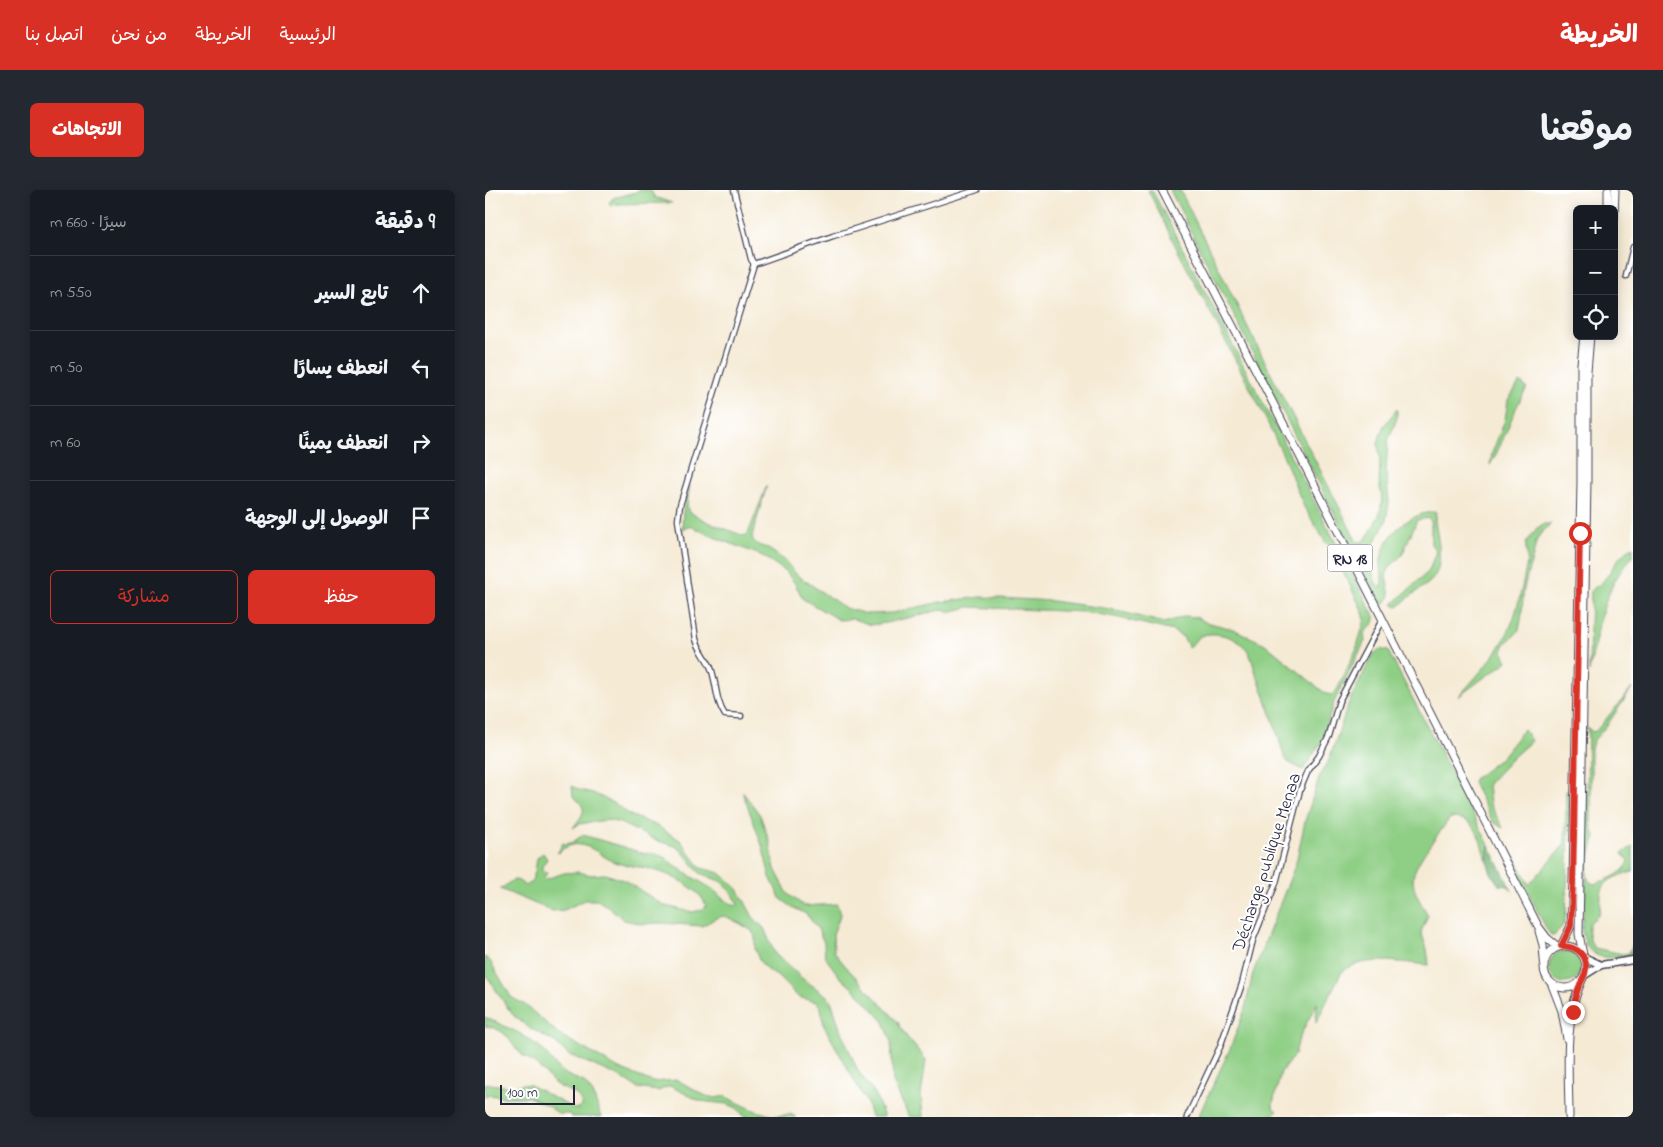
<!DOCTYPE html>
<html lang="ar">
<meta charset="utf-8">
<style>
body{margin:0;font-family:"Indie Flower","Playpen Sans Arabic",sans-serif;background:#242831;color:#f1f3f6;direction:rtl}
.controls{position:absolute;right:15px;top:15px;display:grid;overflow:hidden;border-radius:8px;box-shadow:0 2px 12px #0003}
.controls button{width:45px;height:45px;display:grid;place-items:center;padding:0;border:0;border-bottom:1px solid #363941;background:#171b24;color:#f1f3f6;font:25px sans-serif}
.scale{position:absolute;left:15px;bottom:12px;width:75px;box-sizing:border-box;padding-left:5px;border:2px solid #22223b;border-top:0;font-size:14px;line-height:18px;white-space:nowrap;color:#22223b;-webkit-text-stroke:4px #fff;paint-order:stroke}
.stop{position:absolute;width:15px;height:15px;margin:-11px;border:4px solid #d93025;border-radius:50%;background:#fff}
.stop.end{background:#d93025;border-color:#fff;box-shadow:0 1px 5px #0008}
.list{margin:0;padding:0;list-style:none}
h2{display:flex;justify-content:space-between;align-items:center;height:65px;margin:0;padding:0 20px;font-size:21px}
h2 small{font-size:16px;font-weight:400;color:#9ea1a6}
.list li{display:grid;grid-template-columns:32px 1fr auto;gap:15px;align-items:center;box-sizing:border-box;height:75px;padding:0 20px;border-top:1px solid #363941}
.list b{display:block;font-size:19px;white-space:nowrap}
.list em{font-size:16px;font-style:normal;color:#9ea1a6}
.actions{display:flex;gap:10px;padding:15px 20px}
.actions a{flex:1;padding:11px 0;border:1px solid #d93025;border-radius:8px;text-align:center;font-size:18px;color:#d93025}
.actions .main{background:#d93025;color:#fff}
.icon{flex:none;width:28px;height:28px;fill:none;stroke:currentColor;stroke-width:2;stroke-linecap:round;stroke-linejoin:round}
.map{position:relative;flex:none;width:1148px;height:927px;overflow:hidden;direction:ltr;border-radius:8px}
header{display:flex;align-items:center;gap:30px;box-sizing:border-box;height:70px;padding:0 25px;background:#d93025;color:#fff}
header strong{font-size:24px}
nav{display:flex;gap:28px;margin-inline-start:auto;font-size:18px}
.intro{display:flex;align-items:center;justify-content:space-between;box-sizing:border-box;height:120px;padding:0 30px}
h1{margin:0;font-size:35px}
.button{padding:12px 22px;border-radius:8px;background:#d93025;color:#fff;font-size:18px;font-weight:700}
main{display:flex;gap:30px;padding:0 30px}
aside{flex:1;background:#171b24;border-radius:8px;box-shadow:0 2px 12px #0003}
.map>svg:first-child{display:block}
.green{fill:#8fcf85;stroke:#587860}
.forest{fill:#73b272;stroke:#4a6a56}
.lines{fill:none;stroke-linecap:round;stroke-linejoin:round}
.street-casing{stroke:#424052;stroke-width:7}
.secondary-casing{stroke:#424052;stroke-width:9}
.primary-casing{stroke:#424052;stroke-width:9}
.street{stroke:#fff;stroke-width:4.5}
.secondary{stroke:#fff;stroke-width:6}
.primary{stroke:#fff;stroke-width:7}
.route{stroke:#d93025;stroke-width:6}
.labels{text-anchor:middle;stroke-width:4;stroke-linejoin:round;paint-order:stroke}
.shield{fill:#fff;stroke:#646476;stroke-width:1}
.shield-label{font-size:16px;font-weight:bold;fill:#22223b}
.street-label{font-size:18px;fill:#22223b;stroke:#fff}
</style>
<header>
<strong>الخريطة</strong>
<nav><a>الرئيسية</a><a>الخريطة</a><a>من نحن</a><a>اتصل بنا</a></nav>
</header>
<div class="intro"><h1>موقعنا</h1><a class="button">الاتجاهات</a></div>
<main>
<div class="map">
<svg width="1148" height="927" viewBox="0 0 1148 927">
<rect width="100%" height="100%" fill="#fff"/>
<filter id="ink" filterUnits="userSpaceOnUse"><feTurbulence type="fractalNoise" baseFrequency=".02" numOctaves="2"/><feDisplacementMap in="SourceGraphic" scale="10" xChannelSelector="R" yChannelSelector="G"/><feConvolveMatrix kernelMatrix="1 2 1 2 8 2 1 2 1" color-interpolation-filters="sRGB"/></filter>
<filter id="wash" filterUnits="userSpaceOnUse"><feTurbulence type="fractalNoise" baseFrequency=".0096" numOctaves="4" result="noise"/><feDisplacementMap in="SourceGraphic" scale="20" xChannelSelector="R" yChannelSelector="G"/><feGaussianBlur stdDeviation="1.12" result="paint"/><feColorMatrix in="noise" values="0 0 0 0 0 0 0 0 0 0 0 0 0 0 0 0 0 1.4 0 .05"/><feComposite in="paint" operator="in"/></filter>
<g filter="url(#wash)">
<rect width="100%" height="100%" fill="#f5ead4"/>
<g class="green">
<polygon points="153,0 166,0 169,7 187,13 134,14 126,15 124,13 128,8 151,2"/>
<path d="M663,0H667L890,428L889,433L879,443L880,451L849,512L837,551L818,580L803,572L799,566C791,538 782,510 771,483C768,476 767,467 763,461C754,448 734,441 718,445C712,447 708,454 704,458L698,447L688,441L630,427L600,422L484,417L464,422L460,419L401,433L386,435L368,429L354,430L318,409L309,392L300,381L278,366L226,346L206,336L198,339C196,323 200,310 205,295L202,317L204,322L223,332L259,346L263,344L282,295L267,346L268,350L273,355L282,358L299,370L312,385L360,418L382,424L408,423L455,412L496,407L567,411L625,419L679,433L701,426L711,427L720,432L748,439L780,454L841,504L847,505L852,500L871,460L880,429L877,420L847,359L841,353L819,317L799,267L776,219L691,57Z"/>
<path d="M685,0H695L786,184L872,352L879,351L886,341L895,323L897,308L894,293L895,270L893,253L898,237L912,219V228L903,251L901,281L904,312L901,332L887,357L886,374L888,385L891,393L896,398C899,389 895,379 896,370C900,344 925,322 951,322L950,329C952,350 963,380 941,395C931,402 922,408 913,417L908,414L944,381L951,361L946,354V331L943,328L932,330L917,365L904,378L901,386L905,406L897,417Z"/>
<path d="M1035,192L1042,198C1026,223 1020,251 1005,275L1007,263L1020,230L1023,210Z"/>
<path d="M1059,334H1066L1055,344L1051,352C1048,371 1039,389 1038,408C1037,419 1037,429 1034,439C1029,451 1010,452 1022,471L1018,475L997,489L973,507C989,489 1007,471 1019,450C1032,427 1037,398 1042,372C1043,366 1040,360 1041,353L1052,338Z"/>
<path d="M1148,357V366C1116,400 1114,438 1104,482L1106,400C1111,397 1116,394 1119,390C1129,378 1133,364 1148,357Z"/>
<path d="M894,459L903,461L1004,655L1001,670C994,648 993,627 965,628C956,641 929,673 928,688C928,702 936,713 943,725L936,742L942,759L944,775C919,773 875,764 856,783L831,833L832,813L814,848L810,864L796,882L788,913V918L792,921L786,927H713L745,859L760,819L768,783L811,673L820,631L835,585L844,570L864,512L888,465Z"/>
<path d="M1148,497L1122,535L1109,550L1106,558V633L1110,648L1102,680L1103,690L1108,694C1120,691 1142,683 1144,670L1137,664L1148,656V682C1139,684 1126,687 1120,695C1113,703 1118,715 1113,725C1111,729 1105,730 1104,736C1103,743 1105,753 1109,758L1138,764L1144,763L1148,754V765C1122,769 1101,772 1097,740L1101,694L1103,537L1107,542L1111,541Z"/>
<polygon points="1039,539 1046,551 1027,568 1003,594 1005,614 1018,638 1008,632 988,593 989,589 1015,569"/>
<path d="M87,596L94,600L108,603L132,615L145,625L170,635L195,650L216,678L235,683L253,699L268,727L279,738L290,764L318,789L342,806L347,813L355,839L373,881L390,904L399,927H386L382,913L339,836L336,818L332,812L313,807L292,786L282,780L274,770L270,759V746L266,740L254,733L240,726L233,727L217,736L176,733L158,734L139,730L124,717L112,710H100L79,720L67,721L15,699C26,693 28,684 40,696L46,693L50,682L52,668L58,663L62,669L57,676V680L62,683L59,687L61,689L79,683L93,682L106,685L120,684L139,690L180,716L207,722L217,720L221,716C216,698 182,683 165,679C152,676 139,676 127,671C117,666 108,657 96,655C88,653 77,658 72,664L78,653L81,654L88,652L98,645L158,663L176,665L199,682L229,700L237,708L250,716L253,714L249,706L237,692L215,683L196,660L190,656L173,651L135,633L122,630L94,634L88,638C99,622 104,620 88,606Z"/>
<path d="M257,601L275,625L285,653L290,679L303,704L319,716L352,714L355,725L348,744L349,762L363,779L413,832C417,844 433,859 441,870L436,905L438,927H424L408,892L406,850L399,832L377,807L354,786L340,767L339,753L333,739L321,724L307,717L295,708L285,687L277,655Z"/>
<polygon points="1081,601 1084,601 1085,613 1081,722 1079,734 1069,746 1066,745 1062,740 1026,668 1031,668 1044,695 1080,654"/>
<circle cx="1080" cy="777" r="16"/>
<polygon points="0,767 5,771 26,807 40,815 74,844 134,879 168,892 192,890 221,906 231,908 239,906 271,921 289,926 305,924 311,927 260,927 252,918 242,914 215,911 185,896 173,901 153,898 135,887 82,864 70,852 43,837 28,825 20,814 0,783"/>
<path d="M0,827L34,843L55,857L69,874L82,885L99,892L108,904L116,927H86L85,924H74L63,916L44,907H18L5,905L0,907V893L18,896L28,897L38,894L45,895L89,919H94L97,916C96,901 78,901 69,893C63,887 58,881 52,876C47,871 41,868 36,864C21,849 24,840 0,836Z"/>
</g>
<path class="forest" d="M1004,655L1027,701L1023,696L1014,695C1003,681 1001,673 1004,655Z"/>
</g>
<g filter="url(#ink)">
<g class="lines">
<defs>
<g id="street">
<polyline points="249,0 266,69 269,74"/>
<polyline points="1141,86 1148,57"/>
<path d="M256,526L240,525C230,510 232,494 226,478C222,468 214,460 211,449L193,330L195,315L269,74L348,46L492,0"/>
<polyline points="702,927 735,857 757,794 768,750 791,693 815,600 823,581 834,566 844,546 854,511 897,430"/>
</g>
<g id="secondary">
<polyline points="1099,767 1116,775"/>
<polyline points="1100,785 1116,775 1148,770"/>
</g>
<g id="primary">
<polyline points="677,0 790,217 1053,736 1062,748 1073,757"/>
<polyline points="1123,19 1123,0"/>
<polyline points="1129,29 1130,0"/>
<polyline points="1054,741 1058,755 1059,770"/>
<circle cx="1080" cy="777" r="21"/>
<polyline points="1076,756 1086,736 1088,692 1096,292 1096,174 1099,146"/>
<polyline points="1098,765 1094,744 1102,290 1102,182 1105,146"/>
<polyline points="1067,795 1077,821 1082,849"/>
<path d="M1084,927C1084,884 1078,830 1097,790"/>
</g>
</defs>
<use href="#street" class="street-casing"/>
<use href="#secondary" class="secondary-casing"/>
<use href="#primary" class="primary-casing"/>
<use href="#street" class="street"/>
<use href="#secondary" class="secondary"/>
<use href="#primary" class="primary"/>
</g>
</g>
<g class="lines" filter="url(#ink)">
<path class="route" d="M1088,822C1089,815 1090,808 1092,802C1094,795 1098,790 1100,784C1105,766 1092,756 1076,756L1086,736L1088,692L1095,343"/>
</g>
<g class="labels">
<rect class="shield" x="842.5" y="354.5" width="45" height="27" rx="4"/>
<g class="shield-label">
<text x="865" y="374">RN 18</text>
</g>
<g class="street-label">
<text transform="translate(781 672) rotate(-72)" y="6">Décharge publique Menaa</text>
</g>
</g>
</svg>
<div class="controls">
<button>+</button>
<button>−</button>
<button><svg class="icon" aria-label="locate" viewBox="0 0 24 24"><circle cx="12" cy="12" r="6"/><path d="M12 2v4M12 18v4M2 12h4M18 12h4"/></svg></button>
</div>
<div class="scale">100 m</div>
<div class="stop" style="left:1095px;top:343px"></div>
<div class="stop end" style="left:1088px;top:822px"></div>
</div>
<aside>
<h2>9 دقيقة<small>سيرًا · 660 m</small></h2>
<ul class="list">
<li><svg class="icon" aria-label="ahead" viewBox="0 0 24 24"><path d="M12 20V5M6 11l6-6 6 6"/></svg><div><b>تابع السير</b></div><em>550 m</em></li>
<li><svg class="icon" aria-label="left" viewBox="0 0 24 24"><path d="M17 20v-9H6M10 6l-5 5 5 5"/></svg><div><b>انعطف يسارًا</b></div><em>50 m</em></li>
<li><svg class="icon" aria-label="right" viewBox="0 0 24 24"><path d="M7 20v-9h11M14 6l5 5-5 5"/></svg><div><b>انعطف يمينًا</b></div><em>60 m</em></li>
<li><svg class="icon" aria-label="arrive" viewBox="0 0 24 24"><path d="M6 21V4h12l-3 4 3 4H6"/></svg><div><b>الوصول إلى الوجهة</b></div></li>
</ul>
<div class="actions"><a class="main">حفظ</a><a>مشاركة</a></div>
</aside>
</main>
